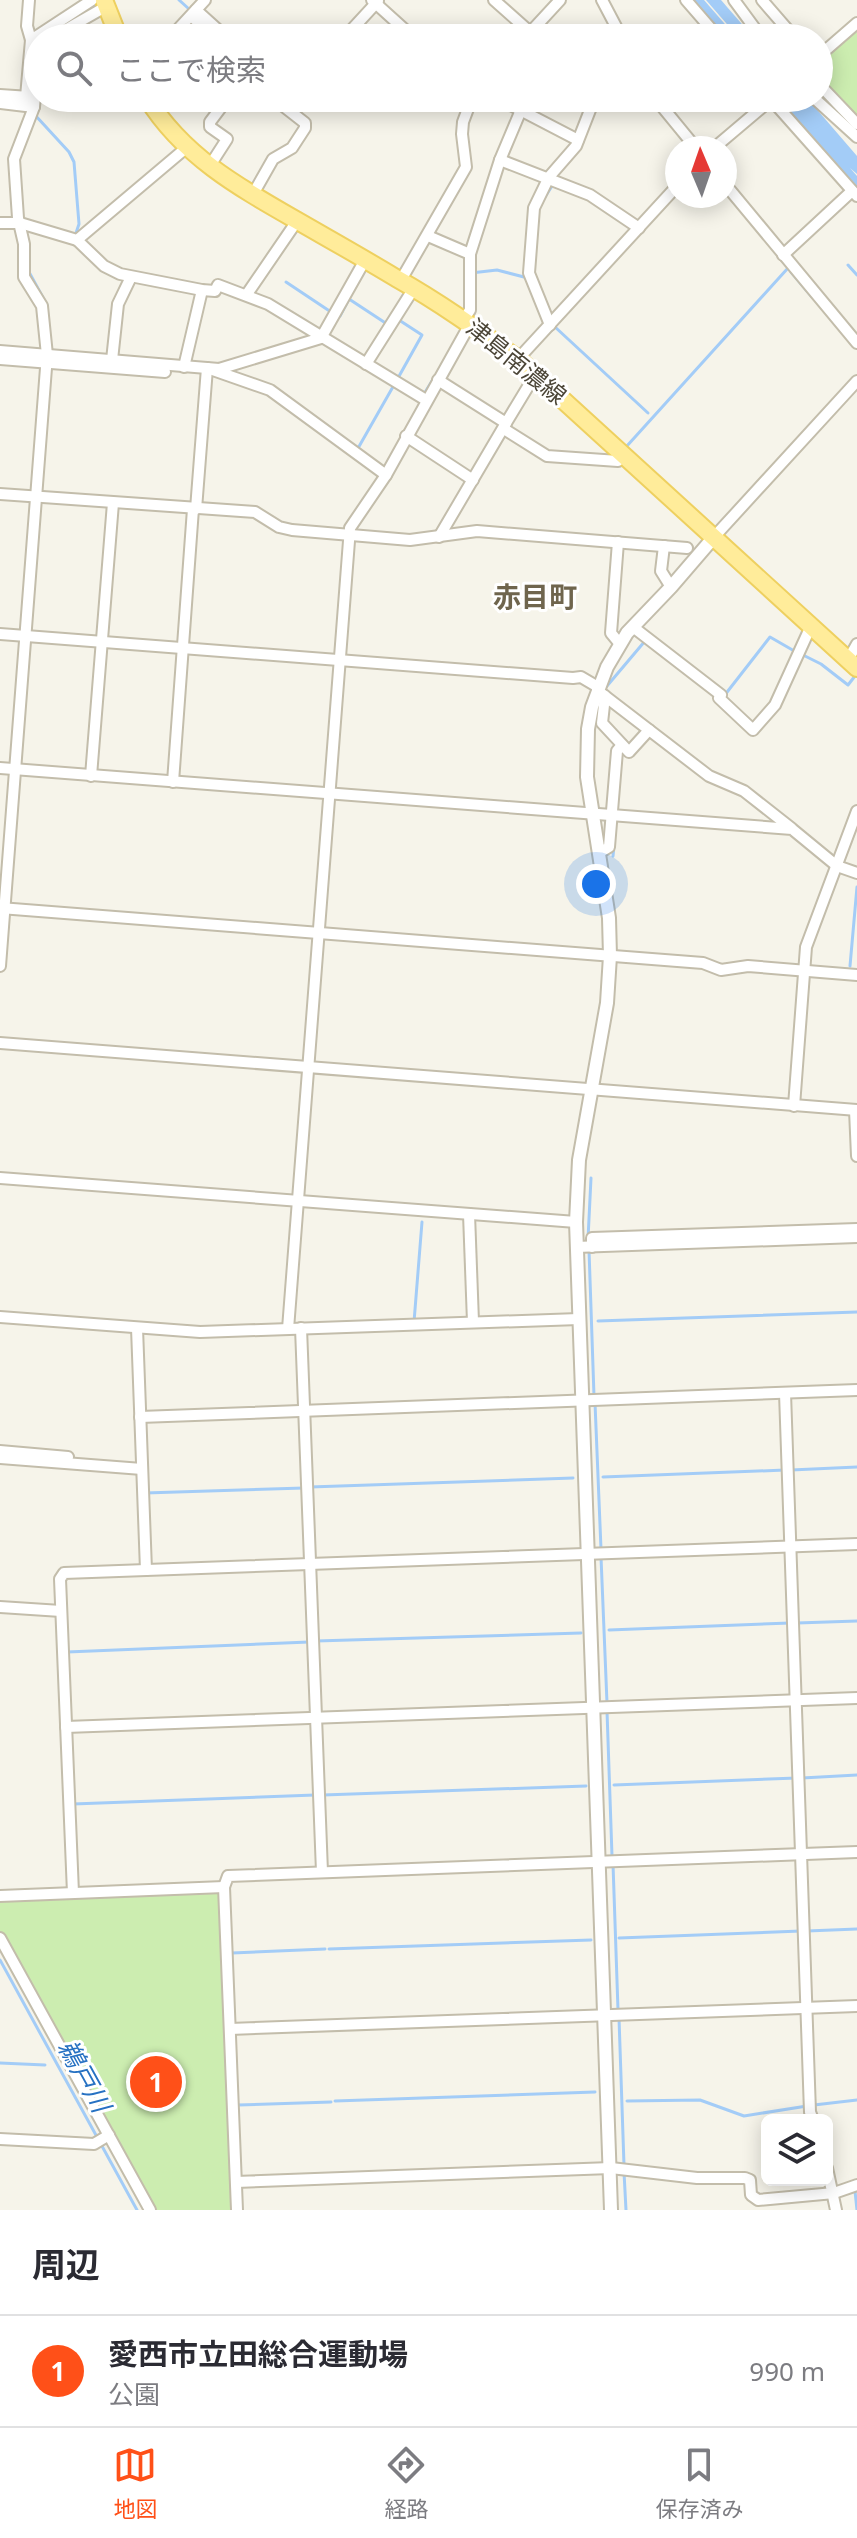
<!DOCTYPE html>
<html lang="ja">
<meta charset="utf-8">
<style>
body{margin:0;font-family:"Noto Sans","Noto Sans JP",sans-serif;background:#f7f7f7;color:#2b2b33}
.controls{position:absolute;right:24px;bottom:24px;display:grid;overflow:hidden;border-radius:12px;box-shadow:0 4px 20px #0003}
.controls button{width:72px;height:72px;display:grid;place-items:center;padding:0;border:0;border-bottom:2px solid #e1e1e2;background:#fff;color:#2b2b33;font:40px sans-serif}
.compass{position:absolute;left:665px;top:136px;width:72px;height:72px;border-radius:50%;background:#fff;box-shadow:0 4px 20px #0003;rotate:358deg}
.you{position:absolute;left:596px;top:884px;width:28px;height:28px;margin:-20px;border:6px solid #fff;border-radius:50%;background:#1a73e8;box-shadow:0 0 0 12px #1a73e833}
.badge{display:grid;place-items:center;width:52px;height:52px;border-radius:50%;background:#ff5018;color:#fff;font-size:26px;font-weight:700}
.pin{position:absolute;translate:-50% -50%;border:4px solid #fff;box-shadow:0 2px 8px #0006}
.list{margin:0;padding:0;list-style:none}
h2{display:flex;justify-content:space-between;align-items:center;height:104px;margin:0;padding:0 32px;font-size:34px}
h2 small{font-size:26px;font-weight:400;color:#7c7c81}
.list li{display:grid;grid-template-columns:52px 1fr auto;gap:24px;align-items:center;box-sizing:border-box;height:112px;padding:0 32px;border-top:2px solid #e1e1e2}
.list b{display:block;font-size:30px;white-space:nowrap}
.list p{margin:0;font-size:26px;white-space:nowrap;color:#7c7c81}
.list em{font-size:26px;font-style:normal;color:#7c7c81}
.icon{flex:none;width:44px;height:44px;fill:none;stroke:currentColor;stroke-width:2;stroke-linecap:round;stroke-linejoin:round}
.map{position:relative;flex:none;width:857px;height:2210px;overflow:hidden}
.search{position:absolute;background:#fff;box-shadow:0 4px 20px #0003;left:24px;right:24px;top:24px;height:88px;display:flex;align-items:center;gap:20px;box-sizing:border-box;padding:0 28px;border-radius:44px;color:#7c7c81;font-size:30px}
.sheet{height:216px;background:#fff}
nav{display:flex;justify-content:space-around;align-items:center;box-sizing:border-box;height:112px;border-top:2px solid #e1e1e2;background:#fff;font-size:22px;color:#7c7c81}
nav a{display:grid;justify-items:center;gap:4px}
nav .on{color:#ff5018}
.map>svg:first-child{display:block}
.green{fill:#ccedb0}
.water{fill:#a3ccf7}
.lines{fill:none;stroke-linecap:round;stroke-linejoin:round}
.stream{stroke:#a3ccf7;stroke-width:3}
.minor-casing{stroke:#c3bdab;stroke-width:14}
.tertiary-casing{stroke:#c3bdab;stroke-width:16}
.primary-casing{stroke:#eed060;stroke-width:20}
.minor{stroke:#fff;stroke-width:10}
.tertiary{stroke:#fff;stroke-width:12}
.primary{stroke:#ffec9a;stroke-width:16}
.labels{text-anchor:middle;stroke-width:6;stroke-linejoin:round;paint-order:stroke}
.street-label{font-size:24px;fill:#4b4537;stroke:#fff}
.water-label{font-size:26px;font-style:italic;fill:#2671c2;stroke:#fff}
.quarter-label{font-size:28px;font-weight:bold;fill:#6f654d;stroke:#fff}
</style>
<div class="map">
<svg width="857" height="2210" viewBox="0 0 857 2210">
<rect width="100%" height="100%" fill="#f6f4ea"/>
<g class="green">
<path d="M854,29L857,33V123C848,112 814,81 819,66C824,52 844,39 854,29Z"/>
<polygon points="217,1891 220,1894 233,2210 153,2210 0,1932 0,1898"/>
</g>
<g class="water">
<polygon points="692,0 704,0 737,38 725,38"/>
<polygon points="706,0 721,0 754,38 739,38"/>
<polygon points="777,98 807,98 857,156 857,174 850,168 857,176 857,190"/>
</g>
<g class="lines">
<g class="stream">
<polyline points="179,0 189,9"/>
<polyline points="39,108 40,98"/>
<polyline points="35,115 69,152 74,162 79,224 76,233"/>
<polyline points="10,158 13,218"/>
<polyline points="543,200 554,183"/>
<polyline points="848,265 857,275"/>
<polyline points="29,272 47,305 48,319"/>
<polyline points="791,272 812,297"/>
<polyline points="471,273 497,270 524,277"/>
<polyline points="286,282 331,312"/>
<polyline points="340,316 349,299 387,324"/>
<polyline points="555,327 648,413"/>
<polyline points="398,378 422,335 399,320"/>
<polyline points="424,394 432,381"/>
<polyline points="626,447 788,268"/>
<polyline points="357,450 394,385"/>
<polyline points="805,656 821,664 848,685 855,676"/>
<polyline points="607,686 645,641"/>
<polyline points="724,696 770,637 796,652"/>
<polyline points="613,856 614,845"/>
<polyline points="850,966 857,887"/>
<polyline points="588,1239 591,1178"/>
<polyline points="589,1250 594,1396 597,1396"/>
<polyline points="598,1321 857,1312"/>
<polyline points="414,1322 422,1222"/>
<polyline points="595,1403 601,1549"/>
<polyline points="791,1470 857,1467"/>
<polyline points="603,1477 785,1470"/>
<polyline points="310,1487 573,1478"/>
<polyline points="145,1493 304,1488"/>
<polyline points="601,1557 607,1703"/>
<polyline points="797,1623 857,1621"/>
<polyline points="609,1630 790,1623"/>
<polyline points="316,1641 581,1633"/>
<polyline points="67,1652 309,1642"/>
<polyline points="607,1711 612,1856"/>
<polyline points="802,1778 857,1775"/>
<polyline points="614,1785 797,1778"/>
<polyline points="323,1795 586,1786"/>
<polyline points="73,1804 315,1795"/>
<polyline points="613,1864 618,2010"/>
<polyline points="807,1931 857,1929"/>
<polyline points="619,1938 801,1931"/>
<polyline points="329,1949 591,1940"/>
<polyline points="232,1953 325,1949"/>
<polyline points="0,1960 137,2210"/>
<polyline points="619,2018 624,2165"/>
<polyline points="0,2063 45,2065"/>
<polyline points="335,2101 595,2092"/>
<polyline points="627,2101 700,2100 744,2116 807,2106"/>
<polyline points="238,2105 331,2102"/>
<polyline points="814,2105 857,2100"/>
<polyline points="624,2172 626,2210"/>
<polyline points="855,2191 857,2210"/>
</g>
<defs>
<g id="minor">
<polyline points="29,0 27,26 31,40 92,0"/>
<polyline points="372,0 414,38"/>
<polyline points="494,0 530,32"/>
<polyline points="602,0 622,38"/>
<polyline points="686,0 719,38"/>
<polyline points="734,0 762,38"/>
<polyline points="762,0 795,38"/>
<polyline points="196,10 227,38"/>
<polyline points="191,16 216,38"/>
<polyline points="51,38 107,6"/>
<polyline points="170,38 205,0"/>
<polyline points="344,38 378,1"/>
<polyline points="525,38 560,0"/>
<polyline points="819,56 857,23"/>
<polyline points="819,84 857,124"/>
<polyline points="0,95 30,97"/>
<polyline points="26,97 31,40"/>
<polyline points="497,98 578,140"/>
<polyline points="655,98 696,148"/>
<polyline points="770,98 857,196"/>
<polyline points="814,98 857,137"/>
<polyline points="0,103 34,107"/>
<polyline points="714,148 773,98"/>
<polyline points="500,160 590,195 639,228"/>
<polyline points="209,167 227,139 210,127 210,122 228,98"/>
<polyline points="725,184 857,343"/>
<polyline points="252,196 273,159 292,148 305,128 305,123 282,105 288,98"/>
<polyline points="0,223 20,223 77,240 186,148"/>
<polyline points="428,236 470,254 470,310 464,319"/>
<polyline points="77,240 104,266 120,274 202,290 215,291 218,285 268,304 426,400"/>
<polyline points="470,254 500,160 521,110"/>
<polyline points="783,255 852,191"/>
<polyline points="401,280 466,167 462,134 463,122 472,98"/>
<polyline points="247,294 297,221"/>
<polyline points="550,325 529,273 534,208 549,177 576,146 592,105 599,98"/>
<polyline points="0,351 207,368 270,390 386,475"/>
<polyline points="0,359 165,372"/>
<polyline points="518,359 677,186"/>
<polyline points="112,360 118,304 131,277"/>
<polyline points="366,364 414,288"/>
<polyline points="184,367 202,290"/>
<polyline points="438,380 506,423 535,375"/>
<polyline points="504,429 547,456 618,461 623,455"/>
<polyline points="406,436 473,480"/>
<polyline points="0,494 255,512 279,527 292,530 410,540 477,531 687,548"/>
<polyline points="196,509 207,368 219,369 321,338 365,260"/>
<polyline points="439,537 506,423"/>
<polyline points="714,537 857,381"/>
<polyline points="618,542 611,633 620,644"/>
<polyline points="664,546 661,571 671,587"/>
<polyline points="633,627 721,695 719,698 753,730 775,705 811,626"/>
<polyline points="0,634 573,678 581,677 598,687"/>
<polyline points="848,660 857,644"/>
<polyline points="597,690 709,776 744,791 791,828"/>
<polyline points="605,696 602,723 629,752 649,730"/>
<polyline points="0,768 792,829 837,866 857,873"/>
<polyline points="91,776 113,503"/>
<polyline points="173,782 193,509"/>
<polyline points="599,853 609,847 617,751 622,745"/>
<polyline points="0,908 703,963 721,970 748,966 857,975"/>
<polyline points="0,966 47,355 42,306 24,277 24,244 18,218 14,159 34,107 38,61"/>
<polyline points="0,1043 857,1110"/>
<polyline points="794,1106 806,947 857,811"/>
<polyline points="855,1110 857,1156"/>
<polyline points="0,1178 576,1222"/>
<polyline points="469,1214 473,1322"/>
<polyline points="576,1247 857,1237"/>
<polyline points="592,1247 592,1238 857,1229"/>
<polyline points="0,1317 200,1332 579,1319"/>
<polyline points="137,1328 146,1570"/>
<polyline points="301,1328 322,1872"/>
<polyline points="288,1329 350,528 386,475 470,324"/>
<polyline points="785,1393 810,2112 813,2120"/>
<polyline points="140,1417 857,1390"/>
<polyline points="0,1451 68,1457"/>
<polyline points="0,1458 142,1469"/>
<polyline points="0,1607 61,1611"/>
<polyline points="66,1727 857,1698"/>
<polyline points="73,1893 60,1579 64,1573 857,1544"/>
<polyline points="0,1896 224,1887"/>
<polyline points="0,1938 150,2210"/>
<polyline points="230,2029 857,2006"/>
<polyline points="0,2139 94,2144 109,2135"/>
<polyline points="827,2168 836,2210"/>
<polyline points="236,2182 611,2168 697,2178 745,2178 750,2180 751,2195 758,2200 834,2193 857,2185"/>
<polyline points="237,2210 224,1887 228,1876 857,1852"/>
</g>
<polyline id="tertiary" points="611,2210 576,1222 579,1160 607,1003 610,956 609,918 587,777 588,729 592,707 607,667 627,633 671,587 714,537"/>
<g id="primary">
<polyline points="104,0 119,38"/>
<path d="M147,98C183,156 238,187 296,220C329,239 363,258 396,278C439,302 478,330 518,359L857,668"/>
</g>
</defs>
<use href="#minor" class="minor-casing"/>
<use href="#tertiary" class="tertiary-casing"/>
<use href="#primary" class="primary-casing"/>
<use href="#minor" class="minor"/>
<use href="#tertiary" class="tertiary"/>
<use href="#primary" class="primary"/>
</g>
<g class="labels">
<g class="street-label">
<text transform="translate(516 362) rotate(39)" y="8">津島南濃線</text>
</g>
<g class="water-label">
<text transform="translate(84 2076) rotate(61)" y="9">鵜戸川</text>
</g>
<g class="quarter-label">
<text x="535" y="607">赤目町</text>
</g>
</g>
</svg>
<div class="controls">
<button><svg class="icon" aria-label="layers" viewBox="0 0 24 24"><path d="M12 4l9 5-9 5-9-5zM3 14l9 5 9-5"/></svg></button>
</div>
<svg class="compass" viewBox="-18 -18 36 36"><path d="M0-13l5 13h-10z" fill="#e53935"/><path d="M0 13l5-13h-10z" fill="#7c7c81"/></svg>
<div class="you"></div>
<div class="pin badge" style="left:156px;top:2082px">1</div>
<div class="search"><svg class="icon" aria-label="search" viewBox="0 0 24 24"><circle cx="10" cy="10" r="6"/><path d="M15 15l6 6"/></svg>ここで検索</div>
</div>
<section class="sheet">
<h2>周辺<small></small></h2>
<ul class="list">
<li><span class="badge">1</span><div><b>愛西市立田総合運動場</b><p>公園</p></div><em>990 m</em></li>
</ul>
</section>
<nav>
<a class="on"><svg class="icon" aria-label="map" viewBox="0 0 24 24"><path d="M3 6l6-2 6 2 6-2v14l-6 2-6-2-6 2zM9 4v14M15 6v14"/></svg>地図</a>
<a><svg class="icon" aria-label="directions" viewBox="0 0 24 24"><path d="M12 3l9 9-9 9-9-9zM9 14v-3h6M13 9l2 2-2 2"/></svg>経路</a>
<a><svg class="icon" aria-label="saved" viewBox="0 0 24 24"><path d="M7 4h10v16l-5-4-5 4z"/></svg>保存済み</a>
</nav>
